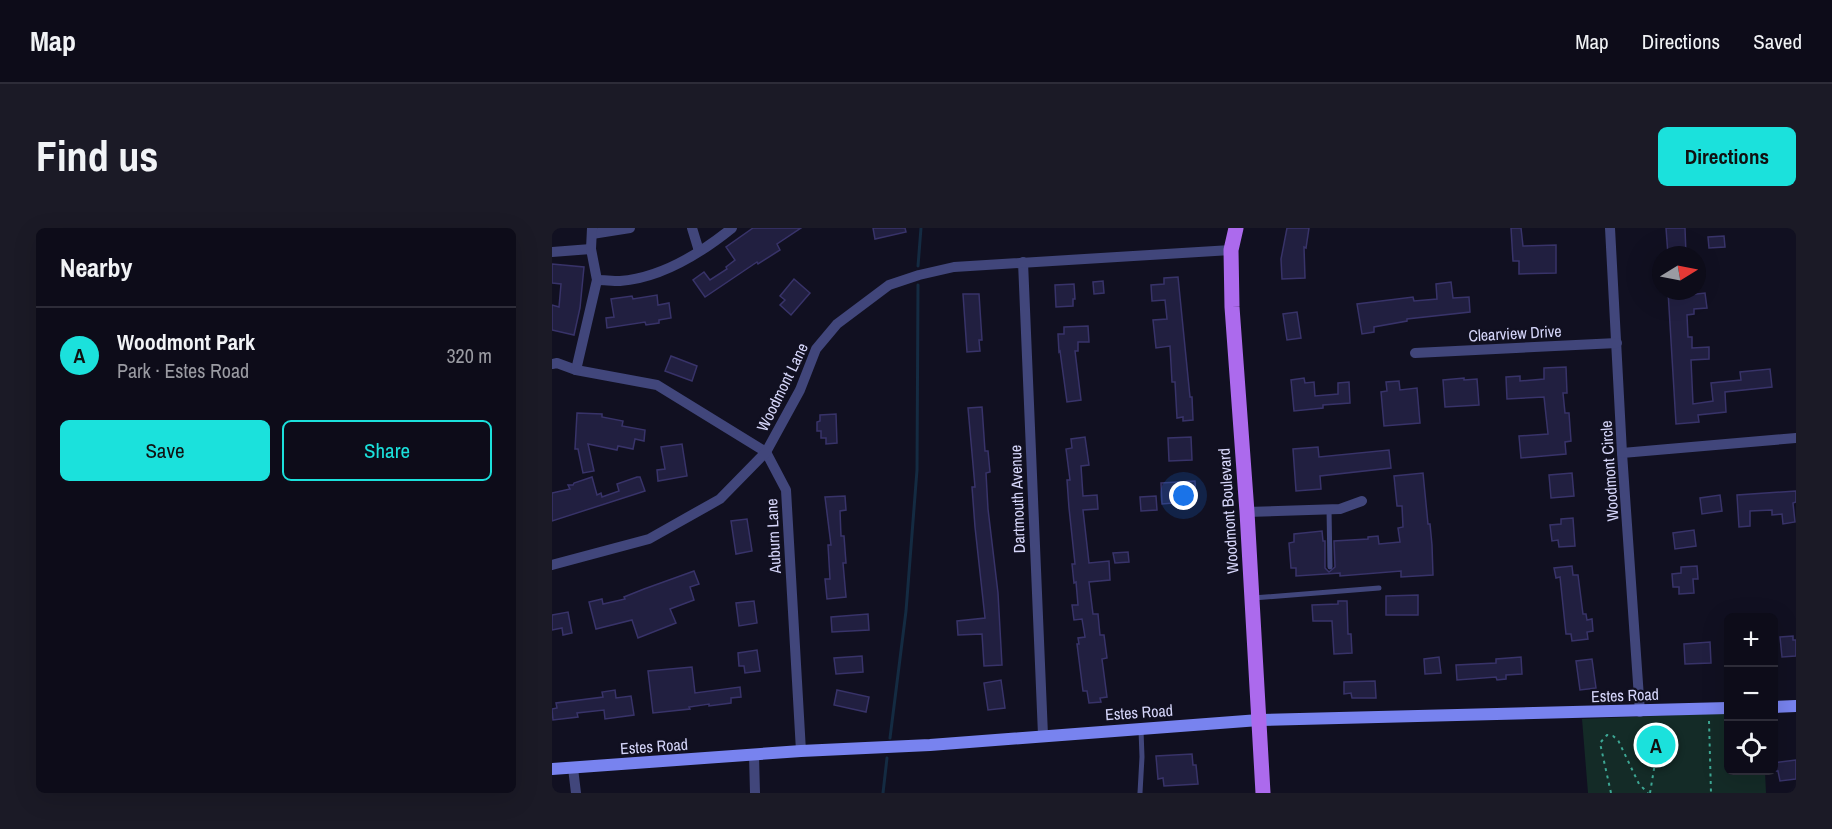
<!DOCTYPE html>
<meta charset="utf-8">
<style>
body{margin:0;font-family:"Archivo Narrow",sans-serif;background:#1b1a26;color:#f1f3f6}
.controls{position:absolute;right:18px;bottom:18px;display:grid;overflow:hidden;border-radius:9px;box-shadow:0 6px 24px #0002}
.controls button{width:54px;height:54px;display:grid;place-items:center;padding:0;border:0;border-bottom:2px solid #2d2c38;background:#0d0c19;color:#f1f3f6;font:30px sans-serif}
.compass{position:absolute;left:1100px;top:18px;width:54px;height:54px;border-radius:50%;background:#0d0c19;box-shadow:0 6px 24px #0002;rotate:80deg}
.you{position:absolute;left:632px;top:268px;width:21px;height:21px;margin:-15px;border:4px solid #fff;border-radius:50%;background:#1a73e8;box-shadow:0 0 0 9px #1a73e833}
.badge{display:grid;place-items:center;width:39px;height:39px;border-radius:50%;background:#1be1dc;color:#111;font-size:20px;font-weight:700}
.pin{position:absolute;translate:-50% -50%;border:3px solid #fff;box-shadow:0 2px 6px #0006}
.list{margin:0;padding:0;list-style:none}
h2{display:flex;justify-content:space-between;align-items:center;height:78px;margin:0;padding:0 24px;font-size:26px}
h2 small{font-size:20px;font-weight:400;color:#9a9ba2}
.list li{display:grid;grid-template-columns:39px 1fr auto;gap:18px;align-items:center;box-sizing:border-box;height:96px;padding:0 24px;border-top:2px solid #2d2c38}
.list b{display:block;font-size:22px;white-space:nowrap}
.list p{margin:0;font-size:20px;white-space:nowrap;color:#9a9ba2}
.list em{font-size:20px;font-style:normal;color:#9a9ba2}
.actions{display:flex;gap:12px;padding:18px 24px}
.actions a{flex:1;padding:14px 0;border:2px solid #1be1dc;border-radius:9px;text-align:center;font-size:21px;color:#1be1dc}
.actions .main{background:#1be1dc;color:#111}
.icon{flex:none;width:33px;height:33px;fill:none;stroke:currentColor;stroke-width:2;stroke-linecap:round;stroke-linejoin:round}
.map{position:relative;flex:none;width:1244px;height:565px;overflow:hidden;border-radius:9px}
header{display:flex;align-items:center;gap:36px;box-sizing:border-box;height:84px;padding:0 30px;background:#0d0c19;border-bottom:2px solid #2d2c38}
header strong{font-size:28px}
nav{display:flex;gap:33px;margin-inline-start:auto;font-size:21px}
.intro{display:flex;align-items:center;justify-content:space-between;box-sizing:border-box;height:144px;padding:0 36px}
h1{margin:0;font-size:42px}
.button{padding:15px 27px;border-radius:9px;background:#1be1dc;color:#111;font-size:21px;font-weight:700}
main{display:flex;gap:36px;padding:0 36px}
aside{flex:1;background:#0d0c19;border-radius:9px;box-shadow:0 6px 24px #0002}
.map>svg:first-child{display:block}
.green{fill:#142b27}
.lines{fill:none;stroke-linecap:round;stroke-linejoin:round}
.stream{stroke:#142b42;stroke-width:3}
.building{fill:#211f40;stroke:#383369;stroke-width:1.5}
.path{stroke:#3da794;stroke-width:2;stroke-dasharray:3 4.5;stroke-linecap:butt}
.lane{stroke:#41467b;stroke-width:5}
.street{stroke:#41467b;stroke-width:10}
.secondary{stroke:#7883ef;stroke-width:12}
.primary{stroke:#ac6aed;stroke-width:15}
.labels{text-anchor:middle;stroke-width:4.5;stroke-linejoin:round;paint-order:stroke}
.street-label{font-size:16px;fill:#d6d6fa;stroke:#111021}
</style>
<header>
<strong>Map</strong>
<nav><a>Map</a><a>Directions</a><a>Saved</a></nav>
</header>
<div class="intro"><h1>Find us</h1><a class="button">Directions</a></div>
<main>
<aside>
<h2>Nearby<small></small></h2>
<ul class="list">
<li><span class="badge">A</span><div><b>Woodmont Park</b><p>Park · Estes Road</p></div><em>320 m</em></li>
</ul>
<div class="actions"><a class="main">Save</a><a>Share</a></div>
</aside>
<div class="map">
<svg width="1244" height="565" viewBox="0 0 1244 565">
<rect width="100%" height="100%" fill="#111021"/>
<polygon class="green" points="1176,485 1176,542 1213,543 1214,565 1036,565 1030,491"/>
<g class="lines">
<g class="stream">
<polyline points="366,38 369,0"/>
<polyline points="338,510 354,383 365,242 366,57"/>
<polyline points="331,565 335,530"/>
</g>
</g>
<g class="building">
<polygon points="201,0 249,0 225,16 228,22 206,36 205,34 153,69 141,52 152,44 158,52 175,41 174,39 183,32 174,19"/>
<polygon points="321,0 353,0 354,4 323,11"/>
<polygon points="735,0 757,0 754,20 752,19 753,50 730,51 729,31"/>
<polygon points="959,0 969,0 971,18 1004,17 1004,45 967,46 967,33 961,33"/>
<polygon points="1114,0 1133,0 1134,27 1116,27"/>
<polygon points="1172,8 1173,19 1157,20 1156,9"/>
<polygon points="0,36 32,39 28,80 22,107 0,102 0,77 7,79 9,56 0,55"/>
<polygon points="626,49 638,169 640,169 641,192 631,193 631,189 625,190 623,154 620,154 618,118 604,120 601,92 615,91 613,72 600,73 599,57 612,56 612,50"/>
<polygon points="242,51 258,65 239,87 228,77 233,72 228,68"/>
<polygon points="551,53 552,65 542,66 541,54"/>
<polygon points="899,54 901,70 917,69 918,84 855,91 855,93 822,99 822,104 810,106 805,76 861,69 862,73 885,71 884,56"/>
<polygon points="522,56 523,71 521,71 521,78 504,79 503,57"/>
<polygon points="1116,63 1135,63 1136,67 1153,65 1155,80 1142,81 1142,86 1135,87 1136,109 1140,109 1140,120 1157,119 1157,131 1139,132 1141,176 1161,173 1159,155 1189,152 1188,144 1218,141 1220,159 1173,164 1174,184 1146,187 1147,194 1124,196"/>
<polygon points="411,66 427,66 430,112 427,112 428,123 415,124"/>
<polygon points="105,67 106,77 117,75 119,90 107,92 107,95 94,97 93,94 55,100 54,90 62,89 59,71 80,68 81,71"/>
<polygon points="745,84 749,110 735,112 731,86"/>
<polygon points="536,98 537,114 526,114 526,123 523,123 529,172 515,174 508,123 507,124 506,106 512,106 512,99"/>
<polygon points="119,128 145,138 140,153 113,143"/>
<polygon points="1014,139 1015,165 1011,165 1013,185 1017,185 1019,213 1013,214 1014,226 969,230 967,208 996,206 992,169 955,171 954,149 968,148 968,153 992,151 992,140"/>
<polygon points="752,150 753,155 762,154 763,168 786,166 786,155 797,154 798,175 771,177 771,180 742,183 739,152"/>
<polygon points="912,150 912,152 925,151 927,177 893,179 891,152"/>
<polygon points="847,153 848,162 865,160 868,195 832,198 829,164 835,163 834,154"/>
<polygon points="430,179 433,223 436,223 438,244 434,245 436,281 446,365 450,437 432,438 430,406 406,407 405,393 433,390 423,299 420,259 423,259 416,180"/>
<polygon points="25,185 50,186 50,189 71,193 70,198 93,202 92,213 83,211 81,221 66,218 65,222 36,216 42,243 31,245 26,221 23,221"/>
<polygon points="284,186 285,215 274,216 274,210 269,210 269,203 265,203 265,194 268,193 268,187"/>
<polygon points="533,209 537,237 529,238 531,268 545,267 546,281 531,282 537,335 557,333 558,352 537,354 541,386 546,386 548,407 552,407 555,430 550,431 555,469 548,470 549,474 537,475 535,463 531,463 525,416 527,416 526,410 533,409 530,391 522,392 520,377 526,377 524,354 522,355 520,336 523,336 517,280 515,252 518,252 514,221 520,220 519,211"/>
<polygon points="639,209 640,232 617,233 616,210"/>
<polygon points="130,216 135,248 106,253 105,242 113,241 109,219"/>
<polygon points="766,219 767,229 837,222 839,240 768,248 769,261 744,263 741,221"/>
<polygon points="871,245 876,296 878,296 880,317 881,347 849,349 849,343 788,348 788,345 744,348 744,340 739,340 737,315 742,314 742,306 770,303 771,313 773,313 773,340 777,344 783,339 782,313 816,311 816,309 826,308 827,316 848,314 846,300 851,299 850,278 845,278 842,248"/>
<polygon points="1020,245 1022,268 999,270 997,247"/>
<polygon points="40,249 45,267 49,265 50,269 67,263 65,256 85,249 88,249 93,263 0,293 0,265 18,261 16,257 21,257 22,255"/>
<polygon points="643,253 644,273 610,276 609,255"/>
<polygon points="1244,263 1244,274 1241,275 1243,294 1231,296 1230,286 1220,287 1220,282 1198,283 1198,298 1187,299 1185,267"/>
<polygon points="1168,267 1170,283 1150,286 1148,270"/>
<polygon points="293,268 294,282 288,283 289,308 292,308 294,335 291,335 294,369 275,371 273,351 278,351 276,317 279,317 273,269"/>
<polygon points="604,268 605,282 589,283 588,269"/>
<polygon points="1021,290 1023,318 1007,319 1006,312 1000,313 998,297 1009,296 1009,291"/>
<polygon points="195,291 200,323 184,326 179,293"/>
<polygon points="1142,302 1144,318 1123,321 1121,305"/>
<polygon points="576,324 577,334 563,335 561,325"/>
<polygon points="1020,338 1021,347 1026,347 1031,386 1034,386 1035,392 1040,391 1041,403 1035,404 1036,411 1020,413 1019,406 1014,406 1008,349 1004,350 1002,340"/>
<polygon points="1145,338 1146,351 1141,351 1142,365 1127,366 1127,359 1121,359 1120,346 1129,345 1129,339"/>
<polygon points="142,343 147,356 138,359 142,372 118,381 124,395 86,410 80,392 44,401 37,374 50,371 51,376 73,371 72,369 92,361"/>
<polygon points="866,367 866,387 834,387 834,368"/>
<polygon points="202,373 205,395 187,398 184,375"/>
<polygon points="786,373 795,373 796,406 799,406 800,425 782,426 780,393 761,393 760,377 786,376"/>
<polygon points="16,384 20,405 11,407 10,400 0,402 0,387"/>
<polygon points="316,386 317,402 280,404 279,389"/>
<polygon points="1241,408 1241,412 1244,412 1244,428 1230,429 1228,409"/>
<polygon points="1158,414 1159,435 1133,436 1132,416"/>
<polygon points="205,422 208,443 193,445 192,438 187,438 186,425"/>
<polygon points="310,428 311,444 284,446 282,430"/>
<polygon points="887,429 889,445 873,446 872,431"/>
<polygon points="969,429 970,446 954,447 954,451 945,452 944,449 905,452 904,437 944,435 944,431"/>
<polygon points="1040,431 1044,460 1028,462 1024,433"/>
<polygon points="140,439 143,465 188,459 189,469 179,470 179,475 157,478 157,476 137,479 138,481 101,485 96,443"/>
<polygon points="449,452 453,480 436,482 432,455"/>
<polygon points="823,453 824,470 800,470 799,465 792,466 792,454"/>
<polygon points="63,462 64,470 79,468 82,487 53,491 52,482 25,485 26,489 1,492 0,481 5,480 4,475 51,469 50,464"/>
<polygon points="285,462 317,469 314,484 282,477"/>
<polygon points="640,526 641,537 644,537 646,556 612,558 611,550 606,551 604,528"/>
<polygon points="1244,532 1244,551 1228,553 1226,543 1221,543 1221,535"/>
</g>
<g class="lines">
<g class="path">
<polyline points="1157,493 1159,565"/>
<polyline points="1059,565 1048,515 1055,507 1061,508 1066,512 1087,556 1096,565"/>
<polyline points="1098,565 1110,493"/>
</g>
<g class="lane">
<polyline points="777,281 778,339"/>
<polyline points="701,370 827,360"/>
<polyline points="588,565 590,529 589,502"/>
</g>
<g class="street">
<polyline points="140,0 147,23"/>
<polyline points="1058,0 1070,225 1088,484"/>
<polyline points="40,6 78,0"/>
<polyline points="0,24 39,21"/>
<polyline points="471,34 491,507"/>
<path d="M45,52C52,52 60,53 68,53C108,50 149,25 180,0"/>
<polyline points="863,125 1065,115"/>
<polyline points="0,136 5,135 24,142 105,157 214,224 234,262 249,523"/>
<polyline points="24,142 45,52 39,21 40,0"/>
<polyline points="1070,225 1244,210"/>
<polyline points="695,284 788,281 810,273"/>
<polyline points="0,337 97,311 168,271 214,224 248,162 264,121 285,96 337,57 367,47 402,39 679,22"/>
<polyline points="202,527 203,565"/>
<polyline points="21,540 24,565"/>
</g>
<g class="secondary">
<polyline points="1222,479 1244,478"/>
<polyline points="0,541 249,523 378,517 707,492 1176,480"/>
</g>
<polyline class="primary" points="684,0 679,22 680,79 695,284 711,565"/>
</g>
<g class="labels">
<g class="street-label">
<text transform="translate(963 105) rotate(-3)" y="6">Clearview Drive</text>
<text transform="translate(230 159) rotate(-64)" y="6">Woodmont Lane</text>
<text transform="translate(1057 243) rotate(-94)" y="6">Woodmont Circle</text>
<text transform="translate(465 271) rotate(-92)" y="6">Dartmouth Avenue</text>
<text transform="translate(676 283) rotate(-94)" y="6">Woodmont Boulevard</text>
<text transform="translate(221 308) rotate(-93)" y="6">Auburn Lane</text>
<text transform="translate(1073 467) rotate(-2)" y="6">Estes Road</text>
<text transform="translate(587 484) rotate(-4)" y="6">Estes Road</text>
<text transform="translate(102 518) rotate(-4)" y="6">Estes Road</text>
</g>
</g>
</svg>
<div class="controls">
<button>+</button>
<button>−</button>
<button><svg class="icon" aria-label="locate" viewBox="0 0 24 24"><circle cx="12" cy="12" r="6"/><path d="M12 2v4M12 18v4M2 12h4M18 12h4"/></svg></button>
</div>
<svg class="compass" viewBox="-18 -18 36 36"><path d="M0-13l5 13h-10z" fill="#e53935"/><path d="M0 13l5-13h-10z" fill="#9a9ba2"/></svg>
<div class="you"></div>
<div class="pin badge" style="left:1104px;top:517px">A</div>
</div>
</main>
